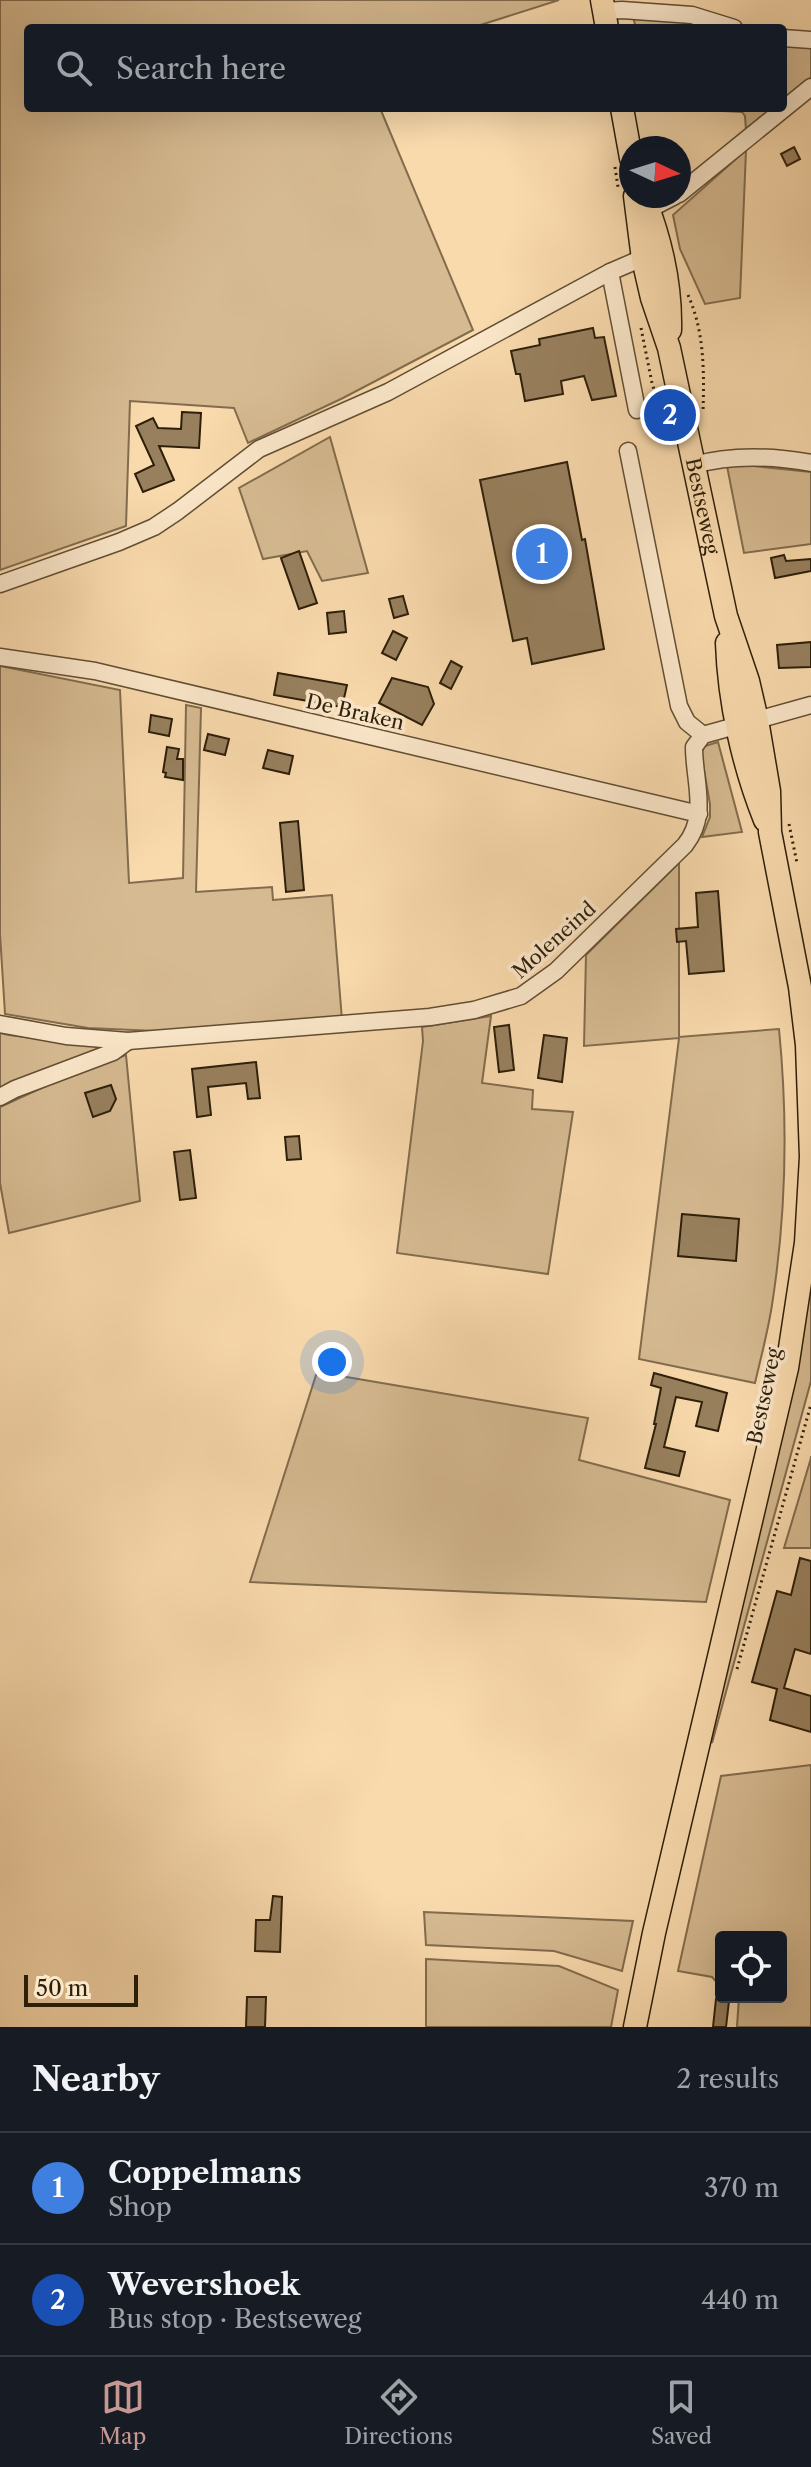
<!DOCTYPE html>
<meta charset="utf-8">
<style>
body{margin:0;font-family:"Libre Caslon Text",serif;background:#242831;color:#f1f3f6}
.controls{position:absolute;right:24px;bottom:24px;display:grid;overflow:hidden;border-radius:8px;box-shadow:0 8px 32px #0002}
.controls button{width:72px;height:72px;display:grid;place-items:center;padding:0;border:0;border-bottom:2px solid #363941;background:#171b24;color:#f1f3f6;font:40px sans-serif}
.compass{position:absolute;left:619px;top:136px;width:72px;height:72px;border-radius:50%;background:#171b24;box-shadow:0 8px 32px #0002;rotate:94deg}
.scale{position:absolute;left:24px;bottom:20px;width:114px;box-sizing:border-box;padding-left:8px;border:4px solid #2e1f09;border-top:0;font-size:22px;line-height:28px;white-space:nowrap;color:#2e1f09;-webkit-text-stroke:6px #fbe7ca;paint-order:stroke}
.you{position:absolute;left:332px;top:1362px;width:28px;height:28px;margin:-20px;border:6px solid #fff;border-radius:50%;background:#1a73e8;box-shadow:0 0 0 12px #1a73e833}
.badge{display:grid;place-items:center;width:52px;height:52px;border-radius:50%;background:#c59692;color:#fff;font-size:26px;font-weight:700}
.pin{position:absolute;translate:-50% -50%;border:4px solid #fff;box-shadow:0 2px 8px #0006}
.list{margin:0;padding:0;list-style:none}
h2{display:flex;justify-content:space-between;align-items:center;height:104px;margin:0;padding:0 32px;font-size:34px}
h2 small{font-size:26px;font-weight:400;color:#9ea1a6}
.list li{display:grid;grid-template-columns:52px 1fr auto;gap:24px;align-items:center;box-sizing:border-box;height:112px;padding:0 32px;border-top:2px solid #363941}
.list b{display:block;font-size:30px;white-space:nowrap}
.list p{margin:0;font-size:26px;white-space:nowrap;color:#9ea1a6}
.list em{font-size:26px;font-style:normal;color:#9ea1a6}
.icon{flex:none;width:44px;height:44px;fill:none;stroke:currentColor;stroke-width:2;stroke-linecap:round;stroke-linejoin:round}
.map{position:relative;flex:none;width:811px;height:2027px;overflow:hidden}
.search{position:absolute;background:#171b24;box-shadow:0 8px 32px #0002;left:24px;right:24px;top:24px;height:88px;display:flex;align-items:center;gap:20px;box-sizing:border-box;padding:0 28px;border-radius:8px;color:#9ea1a6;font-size:30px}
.sheet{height:328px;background:#171b24}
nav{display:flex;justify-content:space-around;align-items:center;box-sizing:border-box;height:112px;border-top:2px solid #363941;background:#171b24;font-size:22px;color:#9ea1a6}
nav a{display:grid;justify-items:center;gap:4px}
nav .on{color:#c59692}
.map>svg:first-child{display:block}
.green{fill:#d6ba91;stroke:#826c4d;stroke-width:2}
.building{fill:#98805e;stroke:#2e1f09;stroke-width:2}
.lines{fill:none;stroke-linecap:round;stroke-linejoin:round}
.minor-casing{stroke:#614e32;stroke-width:19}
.major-casing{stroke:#2e1f09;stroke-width:25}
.path{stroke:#2e1f09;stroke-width:3;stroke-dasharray:2 4;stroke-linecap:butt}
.minor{stroke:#fbe7ca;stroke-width:16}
.major{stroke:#f9daad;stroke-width:22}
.labels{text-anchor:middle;stroke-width:7;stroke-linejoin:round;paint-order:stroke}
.street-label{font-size:20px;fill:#2e1f09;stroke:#fbe7ca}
</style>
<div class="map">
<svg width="811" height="2027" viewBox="0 0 811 2027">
<rect width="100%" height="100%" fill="#f9daad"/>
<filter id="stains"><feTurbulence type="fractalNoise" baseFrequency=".0025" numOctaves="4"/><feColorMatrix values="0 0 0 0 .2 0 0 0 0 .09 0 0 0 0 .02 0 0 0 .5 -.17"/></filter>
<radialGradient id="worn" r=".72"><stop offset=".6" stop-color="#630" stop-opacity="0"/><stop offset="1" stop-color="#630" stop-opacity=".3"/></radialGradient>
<g class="green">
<polygon points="0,0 559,0 471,28 28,28 28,108 380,108 473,330 343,398 248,443 234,408 130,401 126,526 0,570"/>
<polygon points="633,17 670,18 716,28 636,28"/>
<polygon points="783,41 811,44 811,77 783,100"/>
<polygon points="665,108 773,108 746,130 745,116 742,112"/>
<polygon points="746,150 740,298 705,304 680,249 673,215"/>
<polygon points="330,437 368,573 322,581 307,551 263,559 239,488"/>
<polygon points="744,465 811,472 811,544 744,553 727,466"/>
<polygon points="0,666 120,690 129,883 183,878 186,705 201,708 196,892 272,887 273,900 332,895 342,1020 156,1031 88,1028 5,1014 0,934"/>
<polygon points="718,742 742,832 702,837 710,817 710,804 701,753 705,746"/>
<path d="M679,863V1037L779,1029C788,1120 786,1215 772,1305C768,1331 761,1357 755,1383L639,1359L679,1038L584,1046L586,955Z"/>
<polygon points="491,1016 482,1083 533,1090 532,1109 573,1112 548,1274 397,1253 423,1041 422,1027"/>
<polygon points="0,1033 9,1035 102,1047 0,1091"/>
<polygon points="126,1055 140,1201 9,1233 0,1183 0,1107 61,1079"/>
<polygon points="811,1267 811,1381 712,1743 709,1725"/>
<polygon points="317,1372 588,1418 579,1460 730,1500 706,1602 250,1582"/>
<polygon points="811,1456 811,1548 784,1548 811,1458"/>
<polygon points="811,1765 811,2027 737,2027 739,1997 781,1997 781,1937 721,1937 721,1987 712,1977 678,1971 721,1776"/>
<polygon points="424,1912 633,1921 622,1971 554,1951 426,1945"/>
<polygon points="426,1959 559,1966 618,1990 611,2027 426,2027"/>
</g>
<g class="building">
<polygon points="794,147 800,159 787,166 781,154"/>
<polygon points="593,328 595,338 604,337 616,396 592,400 584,376 561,381 563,394 525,401 520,374 516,374 511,351 540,345 539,339"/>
<polygon points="182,412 201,413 199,448 159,446 174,480 143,492 135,474 154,465 136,426 153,418 158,428 181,429"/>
<polygon points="567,462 582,540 585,539 604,649 532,664 527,638 513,641 480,480"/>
<polygon points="299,551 317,603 299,609 281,558"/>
<polygon points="784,555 786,561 811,559 811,571 775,578 771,558"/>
<polygon points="403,596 408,614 394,618 389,599"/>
<polygon points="344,611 346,632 329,634 327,613"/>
<polygon points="393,631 407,638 396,660 382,653"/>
<polygon points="811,642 811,667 779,668 777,645"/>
<polygon points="451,661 462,667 451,689 440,683"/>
<polygon points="278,673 347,685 342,707 274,695"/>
<polygon points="392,678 428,687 434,704 422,725 379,703"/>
<polygon points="151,715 172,719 169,736 149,732"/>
<polygon points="208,734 229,739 225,755 204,750"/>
<polygon points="167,747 179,749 177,759 183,759 183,780 165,777 166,773 163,772"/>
<polygon points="268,750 293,756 289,774 263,768"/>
<polygon points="298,821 304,890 286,892 280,823"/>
<polygon points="718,891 724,971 689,974 686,941 677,942 676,929 698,927 696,893"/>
<polygon points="509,1025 514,1070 499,1072 494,1027"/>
<polygon points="544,1035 567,1038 562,1082 538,1078"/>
<polygon points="256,1062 260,1098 248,1099 246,1083 208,1087 211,1115 197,1117 192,1069"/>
<polygon points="111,1085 116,1099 110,1111 93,1117 85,1093"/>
<polygon points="299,1136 301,1159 287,1160 285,1137"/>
<polygon points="190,1150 196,1198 180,1200 174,1152"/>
<polygon points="682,1214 739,1219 736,1261 678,1256"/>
<polygon points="654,1373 727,1393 718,1431 696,1426 702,1402 676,1397 664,1447 685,1452 679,1476 645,1468 656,1424 654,1424 661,1388 651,1385"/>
<polygon points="800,1558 811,1561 811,1654 795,1649 784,1688 811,1696 811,1732 770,1720 777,1689 752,1682 777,1591 791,1595"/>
<polygon points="273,1896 282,1897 280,1952 255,1951 256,1920 270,1920"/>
<polygon points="247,1997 266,1997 265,2027 246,2027"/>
<polygon points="716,1999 729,2001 726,2027 713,2027"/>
</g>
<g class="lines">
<defs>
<g id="minor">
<polyline points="604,11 622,10 692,15 734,28"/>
<polyline points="783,38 811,40"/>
<polyline points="679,194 811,87"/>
<polyline points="642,213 675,196"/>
<polyline points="610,272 637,410"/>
<polyline points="628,451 679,706 687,722 703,735"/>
<path d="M694,465C733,454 772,456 811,463"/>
<polyline points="0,584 119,542 154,527 178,511 259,449 388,392 610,272 652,254"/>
<polyline points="0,657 95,671 699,814"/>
<path d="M0,1024L66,1036L128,1041L430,1017L474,1010L521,996L556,971L685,845C709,815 694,782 694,747L703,735L811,705"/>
<polyline points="0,1097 15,1089 113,1052 128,1041"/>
</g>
<g id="major">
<polyline points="602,0 607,28"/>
<polyline points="622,108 631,158"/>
<path id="s1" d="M635,196L643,259L652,298L669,348L726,616L748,681L757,720L769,791L770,832L800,987L807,1045L811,1157L806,1243L787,1368L654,1933L635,2027"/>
<path d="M645,200C661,241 671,286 670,330"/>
<path d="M727,643C729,702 743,765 765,820"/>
</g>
</defs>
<use href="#minor" class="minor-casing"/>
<use href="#major" class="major-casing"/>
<g class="path">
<polyline points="615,167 618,187"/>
<path d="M688,295C705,333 704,373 703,413"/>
<polyline points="641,328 652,383 665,426"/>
<polyline points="789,824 797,863"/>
<polyline points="737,1669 811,1404"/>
</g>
<use href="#minor" class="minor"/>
<use href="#major" class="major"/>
</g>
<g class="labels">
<g class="street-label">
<text dy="7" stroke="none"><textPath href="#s1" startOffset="318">Bestseweg</textPath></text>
<text transform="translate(355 712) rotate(13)" y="7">De Braken</text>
<text transform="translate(554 940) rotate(-42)" y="7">Moleneind</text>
<text transform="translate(764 1396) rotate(-78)" y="7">Bestseweg</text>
</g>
</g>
<rect width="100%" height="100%" filter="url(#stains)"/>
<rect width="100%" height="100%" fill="url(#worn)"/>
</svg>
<div class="controls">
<button><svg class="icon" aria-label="locate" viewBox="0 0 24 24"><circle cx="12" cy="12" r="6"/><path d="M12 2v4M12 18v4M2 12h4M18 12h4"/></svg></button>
</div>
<svg class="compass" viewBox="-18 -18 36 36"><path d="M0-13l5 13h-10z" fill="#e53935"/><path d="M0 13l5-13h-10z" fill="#9ea1a6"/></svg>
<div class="scale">50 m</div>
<div class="you"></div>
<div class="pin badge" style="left:542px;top:554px;background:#3f7fe0">1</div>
<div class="pin badge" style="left:670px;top:415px;background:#1a4fb4">2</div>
<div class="search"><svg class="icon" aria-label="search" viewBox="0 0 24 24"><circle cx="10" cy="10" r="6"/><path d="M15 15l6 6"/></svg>Search here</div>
</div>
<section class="sheet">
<h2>Nearby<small>2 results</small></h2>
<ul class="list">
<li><span class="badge" style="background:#3f7fe0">1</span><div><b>Coppelmans</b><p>Shop</p></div><em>370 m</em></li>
<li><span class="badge" style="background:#1a4fb4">2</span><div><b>Wevershoek</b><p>Bus stop · Bestseweg</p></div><em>440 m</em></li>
</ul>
</section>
<nav>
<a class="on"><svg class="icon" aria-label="map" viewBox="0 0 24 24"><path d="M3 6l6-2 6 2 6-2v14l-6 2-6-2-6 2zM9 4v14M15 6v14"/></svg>Map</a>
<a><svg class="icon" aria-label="directions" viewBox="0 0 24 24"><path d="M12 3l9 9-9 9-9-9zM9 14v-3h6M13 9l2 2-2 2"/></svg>Directions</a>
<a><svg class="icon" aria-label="saved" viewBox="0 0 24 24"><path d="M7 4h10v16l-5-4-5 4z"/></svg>Saved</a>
</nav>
